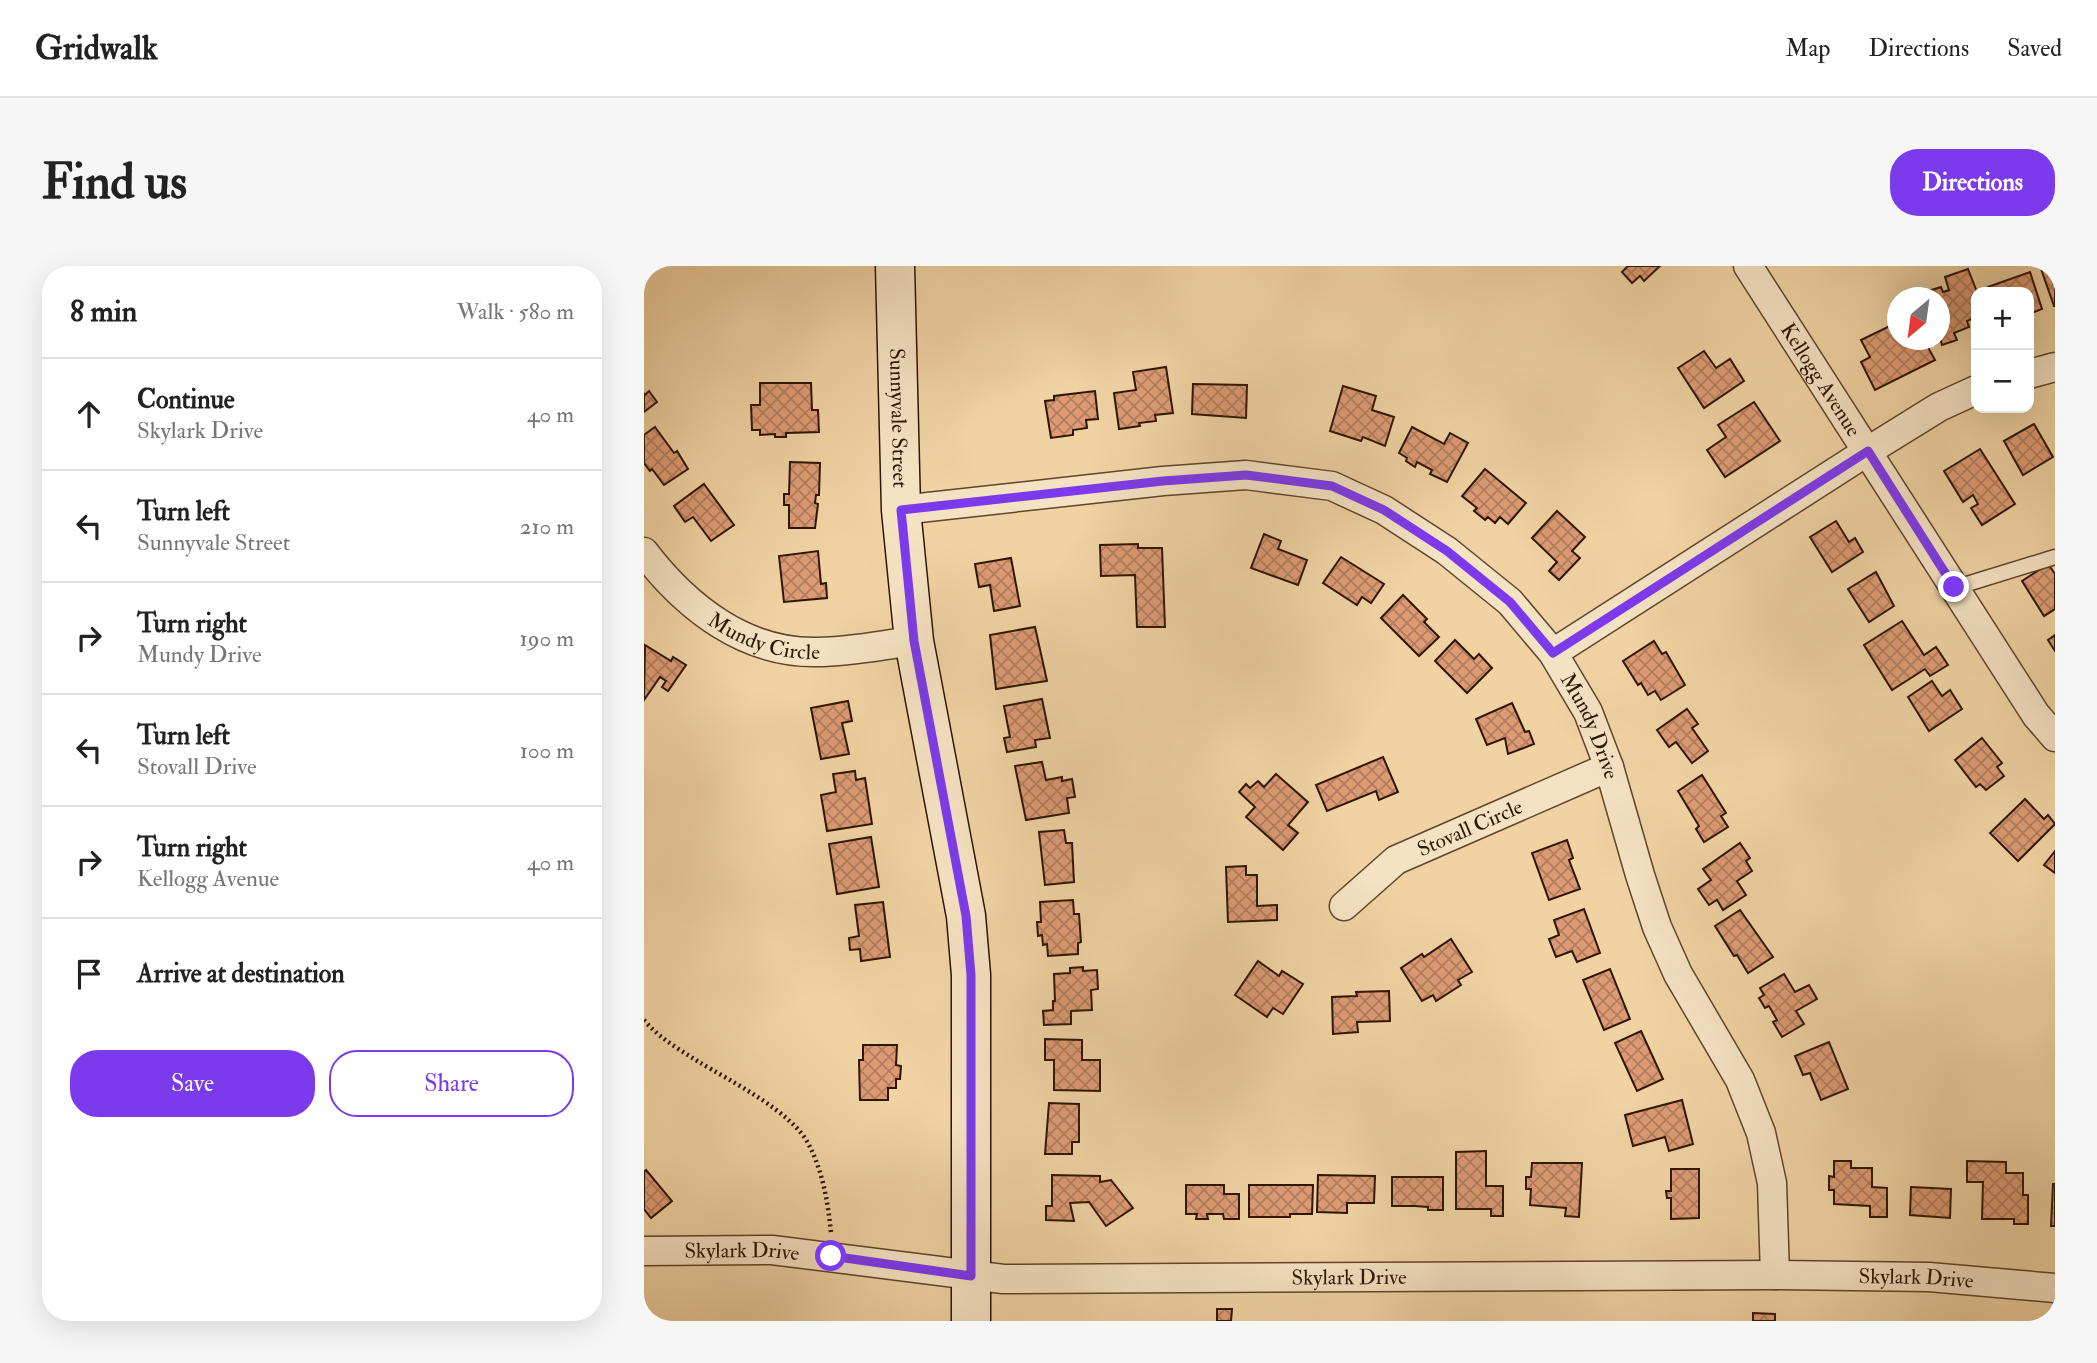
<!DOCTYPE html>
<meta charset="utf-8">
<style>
body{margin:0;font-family:"IM FELL Double Pica",serif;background:#f6f6f6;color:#222}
.controls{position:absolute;right:21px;top:21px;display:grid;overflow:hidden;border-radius:14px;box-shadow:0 7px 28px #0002}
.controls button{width:63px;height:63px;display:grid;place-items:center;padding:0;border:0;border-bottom:2px solid #e0e0e0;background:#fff;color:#222;font:35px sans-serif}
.compass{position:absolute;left:1243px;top:21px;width:63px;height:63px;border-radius:50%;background:#fff;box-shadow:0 7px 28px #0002;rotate:209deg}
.stop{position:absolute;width:21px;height:21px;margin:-16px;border:5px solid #7c3aed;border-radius:50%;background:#fff}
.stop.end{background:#7c3aed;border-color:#fff;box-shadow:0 2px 7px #0008}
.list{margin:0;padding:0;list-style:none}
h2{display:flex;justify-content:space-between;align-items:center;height:91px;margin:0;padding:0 28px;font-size:30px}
h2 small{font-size:23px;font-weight:400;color:#767676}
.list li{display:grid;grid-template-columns:46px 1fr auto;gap:21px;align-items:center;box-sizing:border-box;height:112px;padding:0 28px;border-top:2px solid #e0e0e0}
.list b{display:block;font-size:26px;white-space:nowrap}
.list p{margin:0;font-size:23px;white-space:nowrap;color:#767676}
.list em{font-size:23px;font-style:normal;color:#767676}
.actions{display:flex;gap:14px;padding:21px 28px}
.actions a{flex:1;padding:16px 0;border:2px solid #7c3aed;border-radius:28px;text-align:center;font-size:24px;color:#7c3aed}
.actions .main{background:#7c3aed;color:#fff}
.icon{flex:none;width:38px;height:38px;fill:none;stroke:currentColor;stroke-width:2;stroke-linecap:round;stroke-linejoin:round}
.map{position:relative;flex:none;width:1411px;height:1055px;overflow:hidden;border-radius:28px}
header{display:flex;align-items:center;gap:42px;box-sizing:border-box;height:98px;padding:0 35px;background:#fff;border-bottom:2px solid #e0e0e0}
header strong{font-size:33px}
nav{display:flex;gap:38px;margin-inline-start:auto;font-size:24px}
.intro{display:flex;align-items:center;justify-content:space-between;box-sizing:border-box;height:168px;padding:0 42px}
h1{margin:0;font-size:49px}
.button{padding:18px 32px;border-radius:28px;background:#7c3aed;color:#fff;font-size:24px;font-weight:700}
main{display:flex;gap:42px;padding:0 42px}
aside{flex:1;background:#fff;border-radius:28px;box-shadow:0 7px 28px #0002}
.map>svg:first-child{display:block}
.building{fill:url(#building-cross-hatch);stroke:#2e1603;stroke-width:2}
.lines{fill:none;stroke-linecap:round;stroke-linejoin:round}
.lane-casing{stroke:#5e452b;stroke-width:17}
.street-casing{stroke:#5e452b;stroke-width:31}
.secondary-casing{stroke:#2e1603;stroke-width:41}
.path{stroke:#2e1603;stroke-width:4.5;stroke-dasharray:2 3.5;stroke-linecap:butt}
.lane{stroke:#f5e2c3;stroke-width:14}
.street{stroke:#f5e2c3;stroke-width:28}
.secondary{stroke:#f5e2c3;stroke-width:38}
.route{stroke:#7c3aed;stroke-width:9}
.labels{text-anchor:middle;stroke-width:5;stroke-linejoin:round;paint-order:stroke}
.street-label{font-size:21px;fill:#2e1603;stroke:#f5e2c3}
</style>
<header>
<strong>Gridwalk</strong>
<nav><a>Map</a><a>Directions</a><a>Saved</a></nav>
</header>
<div class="intro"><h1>Find us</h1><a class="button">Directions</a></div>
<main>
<aside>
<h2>8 min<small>Walk · 580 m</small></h2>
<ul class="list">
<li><svg class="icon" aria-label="ahead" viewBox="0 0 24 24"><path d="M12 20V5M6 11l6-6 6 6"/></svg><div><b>Continue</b><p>Skylark Drive</p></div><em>40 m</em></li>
<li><svg class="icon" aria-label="left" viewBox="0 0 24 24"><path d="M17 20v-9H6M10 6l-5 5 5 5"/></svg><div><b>Turn left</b><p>Sunnyvale Street</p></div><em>210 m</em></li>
<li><svg class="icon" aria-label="right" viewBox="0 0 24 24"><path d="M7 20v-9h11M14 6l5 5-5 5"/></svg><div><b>Turn right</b><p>Mundy Drive</p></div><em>190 m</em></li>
<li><svg class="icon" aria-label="left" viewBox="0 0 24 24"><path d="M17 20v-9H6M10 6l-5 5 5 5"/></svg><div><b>Turn left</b><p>Stovall Drive</p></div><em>100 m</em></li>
<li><svg class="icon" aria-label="right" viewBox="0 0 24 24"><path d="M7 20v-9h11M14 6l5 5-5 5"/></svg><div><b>Turn right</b><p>Kellogg Avenue</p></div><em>40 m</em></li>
<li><svg class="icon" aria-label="arrive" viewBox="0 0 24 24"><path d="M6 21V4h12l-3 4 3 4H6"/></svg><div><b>Arrive at destination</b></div></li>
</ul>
<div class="actions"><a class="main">Save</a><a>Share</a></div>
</aside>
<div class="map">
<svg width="1411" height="1055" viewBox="0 0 1411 1055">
<defs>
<pattern id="building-cross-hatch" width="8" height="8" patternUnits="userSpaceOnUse" patternTransform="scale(1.75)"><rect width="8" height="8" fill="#dc9b74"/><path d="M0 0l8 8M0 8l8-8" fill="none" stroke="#b37d5d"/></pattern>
</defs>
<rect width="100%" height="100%" fill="#f0d2a3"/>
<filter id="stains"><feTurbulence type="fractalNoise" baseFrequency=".00286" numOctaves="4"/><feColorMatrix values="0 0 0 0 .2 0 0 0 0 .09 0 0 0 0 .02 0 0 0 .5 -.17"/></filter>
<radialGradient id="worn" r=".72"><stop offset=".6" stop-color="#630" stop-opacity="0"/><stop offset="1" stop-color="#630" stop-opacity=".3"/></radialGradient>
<g class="building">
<polygon points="984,0 1016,0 1000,15 996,10 988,17 978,6"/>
<polygon points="1396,0 1411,0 1411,40 1410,40"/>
<polygon points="1324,3 1333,26 1332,51 1323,55 1325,61 1310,67 1313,74 1298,79 1296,72 1296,32 1282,32 1281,26 1297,21 1299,26 1305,24 1301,11"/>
<polygon points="1386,6 1398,43 1385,48 1385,26 1345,26 1344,21"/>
<polygon points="1254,56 1254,74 1280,74 1291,94 1231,124 1217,96 1226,91 1217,74"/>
<polygon points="1060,85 1072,102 1086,93 1100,115 1060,142 1034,102"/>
<polygon points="522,101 529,147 511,149 512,155 495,157 496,160 475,163 470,127 492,124 489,106"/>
<polygon points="116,117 167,117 168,144 174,144 175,166 142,167 142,171 131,171 131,168 116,169 116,164 108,164 107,139 116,139"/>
<polygon points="549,118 603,119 602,152 548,148"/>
<polygon points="699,120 732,130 728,144 750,151 741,180 719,171 717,175 686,165"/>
<polygon points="5,125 13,136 0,146 0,127 1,129"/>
<polygon points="451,125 454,153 442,154 443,162 429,164 429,169 407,172 401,135 410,134 410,130"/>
<polygon points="1110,136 1136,175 1081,211 1063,184 1082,171 1074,159"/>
<polygon points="1390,158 1409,191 1379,209 1360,175"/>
<polygon points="11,161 30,187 33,185 44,203 20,219 8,203 6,205 0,197 0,169"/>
<polygon points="768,161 800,178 806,167 824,177 803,216 786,208 788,204 773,196 771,201 762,195 763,192 755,187"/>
<polygon points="1336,183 1371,238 1338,259 1327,242 1334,238 1329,229 1319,236 1300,205"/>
<polygon points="146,196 176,197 175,229 172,229 171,237 174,238 171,262 145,262 145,239 140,239 140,228 145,228"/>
<polygon points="841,203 882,237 864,258 856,251 851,257 844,251 841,254 830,245 833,242 818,230"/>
<polygon points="60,218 90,259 67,275 49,251 41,256 30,240"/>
<polygon points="913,245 941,271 928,285 936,292 915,314 905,305 913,296 888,272"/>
<polygon points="1192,255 1205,276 1211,272 1219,286 1188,306 1166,271"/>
<polygon points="620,268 637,275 634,283 663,294 654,319 607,302"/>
<polygon points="494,278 494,282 518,282 521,361 493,361 491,309 457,310 456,279"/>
<polygon points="174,285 177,318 182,317 183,332 140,336 135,290"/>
<polygon points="697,291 740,318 727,337 718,331 713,339 679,317"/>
<polygon points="367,292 376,340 350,345 346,319 335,321 331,298"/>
<polygon points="1404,298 1411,308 1411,343 1400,350 1378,315"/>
<polygon points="1232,306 1250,340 1225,356 1204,323"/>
<polygon points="759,329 783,353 780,356 795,371 775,390 737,352"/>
<polygon points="1258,355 1280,389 1292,381 1304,399 1286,410 1281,403 1248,424 1220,379"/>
<polygon points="391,361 403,415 352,423 346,369"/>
<polygon points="1411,369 1411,385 1404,374"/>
<polygon points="811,374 830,393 835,388 848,402 823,427 791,395"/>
<polygon points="1010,375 1018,388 1022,386 1041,419 1017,434 1011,425 1004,429 997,417 994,419 979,395"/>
<polygon points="1,379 27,395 29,391 42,399 24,425 18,421 22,415 16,411 0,434"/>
<polygon points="1288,415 1298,430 1306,424 1318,443 1285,465 1264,431"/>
<polygon points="398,433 406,472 391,474 392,481 363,486 360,472 366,471 360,440"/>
<polygon points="204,435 208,455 198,457 205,488 177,493 167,442"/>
<polygon points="868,437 881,466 885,465 890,478 864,488 861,472 843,479 832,453"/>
<polygon points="1043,443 1054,458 1048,462 1064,485 1048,497 1032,476 1025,481 1013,464"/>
<polygon points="1338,472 1358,497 1353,501 1360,510 1342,524 1336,518 1332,521 1311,494"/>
<polygon points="739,491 754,526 735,534 732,525 683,545 672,519"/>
<polygon points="398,496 402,514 418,511 418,515 428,513 431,531 423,532 425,547 382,554 371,500"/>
<polygon points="211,505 212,514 221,512 228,558 183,565 177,529 192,526 189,508"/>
<polygon points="632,508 664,536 644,559 654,567 639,584 602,551 611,541 595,526 602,518 606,522 614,515 620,521"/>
<polygon points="1058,509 1082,547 1077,550 1084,561 1060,576 1052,563 1055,560 1034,525"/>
<polygon points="1381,533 1400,553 1404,549 1411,558 1374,595 1346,567"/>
<polygon points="420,564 422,577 428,577 430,616 401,619 395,566"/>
<polygon points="227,571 235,621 193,628 185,578"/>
<polygon points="923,574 929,592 925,594 936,623 905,634 888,587"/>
<polygon points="1096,577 1106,592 1102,595 1108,605 1093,615 1102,629 1079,644 1073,634 1065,639 1054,623 1067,614 1059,603"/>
<polygon points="1411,585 1411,607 1400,599"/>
<polygon points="602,600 602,609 613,609 613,640 633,639 633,654 584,656 582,601"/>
<polygon points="429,634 430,648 435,648 437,676 434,677 434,688 404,690 403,678 399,679 398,669 394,670 393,656 397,656 396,636"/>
<polygon points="239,636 246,691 217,695 216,683 206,684 205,672 215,670 211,639"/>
<polygon points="940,643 956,687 933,696 928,685 912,691 905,673 915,669 910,654"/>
<polygon points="1096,644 1129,691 1104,707 1093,689 1090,690 1071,660"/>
<polygon points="807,673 828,706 814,714 817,719 792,735 789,729 778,735 757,702 778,688 780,691"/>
<polygon points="614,695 635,710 638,705 659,718 639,748 629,742 623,751 591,729"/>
<polygon points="439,701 439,705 453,704 454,723 447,724 448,744 427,745 427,758 400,759 399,745 409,744 409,735 411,735 410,708 426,707 426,702"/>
<polygon points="966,703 986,753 960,764 939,714"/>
<polygon points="1140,708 1151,726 1165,719 1173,733 1152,745 1160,758 1138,771 1129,756 1133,754 1125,740 1121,742 1115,732 1120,729 1116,722"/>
<polygon points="745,725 746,755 713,756 714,766 689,768 688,731 713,730 712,726"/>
<polygon points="997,765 1019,813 993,825 971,777"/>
<polygon points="401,773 438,774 438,794 456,794 456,825 410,824 410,794 401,794"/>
<polygon points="1185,776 1204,823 1177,834 1166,807 1159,809 1151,790"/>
<polygon points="219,779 253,779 252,799 257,800 256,813 252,813 252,822 244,822 244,834 216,834 215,794 219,794"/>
<polygon points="1038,834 1049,878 1025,885 1021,871 989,880 981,849"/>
<polygon points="405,837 435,838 435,876 428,876 428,888 401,888"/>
<polygon points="842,885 842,920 859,920 859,950 847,950 847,943 812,943 812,886"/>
<polygon points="1190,895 1207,895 1207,902 1228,902 1228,921 1243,922 1243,951 1226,951 1226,940 1190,938 1190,924 1185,924 1185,910 1190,911"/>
<polygon points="1323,895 1362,896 1362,907 1379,907 1379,929 1384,929 1384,958 1370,958 1370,953 1338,953 1339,916 1323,916"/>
<polygon points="888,897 938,897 935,951 921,950 922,942 886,939 887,923 882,923 882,911 887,911"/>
<polygon points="1027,903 1055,903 1055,952 1027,953 1027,932 1023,932 1022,925 1027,925"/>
<polygon points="2,904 28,935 7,952 0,943 0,906"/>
<polygon points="408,909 456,910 456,916 467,914 489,942 462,960 445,936 426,937 430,955 402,954 402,940 408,940"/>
<polygon points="674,909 731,910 730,937 703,937 703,947 673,946"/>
<polygon points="748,911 799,911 799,944 784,944 784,941 771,940 748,940"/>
<polygon points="1409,918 1411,918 1411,960 1407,960"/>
<polygon points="542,919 580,919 580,928 595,928 595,953 580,953 579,948 563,948 564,953 552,953 553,948 542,948"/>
<polygon points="605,919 669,919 668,948 646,948 646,951 605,951"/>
<polygon points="1267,921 1307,923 1306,952 1266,949"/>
<polygon points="573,1043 588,1043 587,1055 573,1055"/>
<polygon points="1109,1047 1131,1048 1131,1055 1109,1055"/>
</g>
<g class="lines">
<defs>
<polyline id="lane" points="1310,322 1411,291"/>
<g id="street">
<path id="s1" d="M1104,0L1392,449L1411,471"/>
<polyline points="1385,108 1411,101"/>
<path id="s2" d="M257,244L519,215L602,209L688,220L740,244L803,285L866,336L909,387L944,446L965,501L996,609L1013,661L1034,708L1096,814L1117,867L1128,917L1131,1009"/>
<path id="s3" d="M0,286C42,341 101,388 174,386C206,386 238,379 270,375"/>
<polyline points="909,387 1224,185 1295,141 1332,124"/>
<path id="s4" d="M700,640L752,594L965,501"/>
<path id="s5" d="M0,985L128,984L359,1013L1131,1009L1285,1011L1411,1022"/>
</g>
<g id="secondary">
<path id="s6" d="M251,0L257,244L270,375L322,650L327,709V1055"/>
</g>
</defs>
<use href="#lane" class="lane-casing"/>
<use href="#street" class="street-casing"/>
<use href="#secondary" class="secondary-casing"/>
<path class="path" d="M0,754C15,772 36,784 55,796C86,815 149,846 165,879C179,906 184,937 187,967"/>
<use href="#lane" class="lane"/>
<use href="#street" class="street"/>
<use href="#secondary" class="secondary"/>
</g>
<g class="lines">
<polyline class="route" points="187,990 327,1010 327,709 322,650 270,375 257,244 519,215 602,209 688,220 740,244 803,285 866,336 909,387 1224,185 1310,321"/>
</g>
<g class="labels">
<g class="street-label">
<text dy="7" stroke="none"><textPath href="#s1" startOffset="135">Kellogg Avenue</textPath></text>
<text dy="7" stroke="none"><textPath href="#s6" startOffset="152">Sunnyvale Street</textPath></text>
<text dy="7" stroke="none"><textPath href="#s3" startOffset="152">Mundy Circle</textPath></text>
<text dy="7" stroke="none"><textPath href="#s2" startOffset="796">Mundy Drive</textPath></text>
<text dy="7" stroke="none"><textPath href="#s4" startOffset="150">Stovall Circle</textPath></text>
<text dy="7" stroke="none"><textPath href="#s5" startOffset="98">Skylark Drive</textPath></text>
<text dy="7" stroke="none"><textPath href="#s5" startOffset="707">Skylark Drive</textPath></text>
<text dy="7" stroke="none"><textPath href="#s5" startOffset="1274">Skylark Drive</textPath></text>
</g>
</g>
<rect width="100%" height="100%" filter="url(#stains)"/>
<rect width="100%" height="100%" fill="url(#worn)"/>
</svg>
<div class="controls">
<button>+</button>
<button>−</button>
</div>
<svg class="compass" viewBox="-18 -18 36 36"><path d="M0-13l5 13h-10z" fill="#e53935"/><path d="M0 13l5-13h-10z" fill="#767676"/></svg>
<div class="stop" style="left:187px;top:990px"></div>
<div class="stop end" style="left:1310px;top:321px"></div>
</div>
</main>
